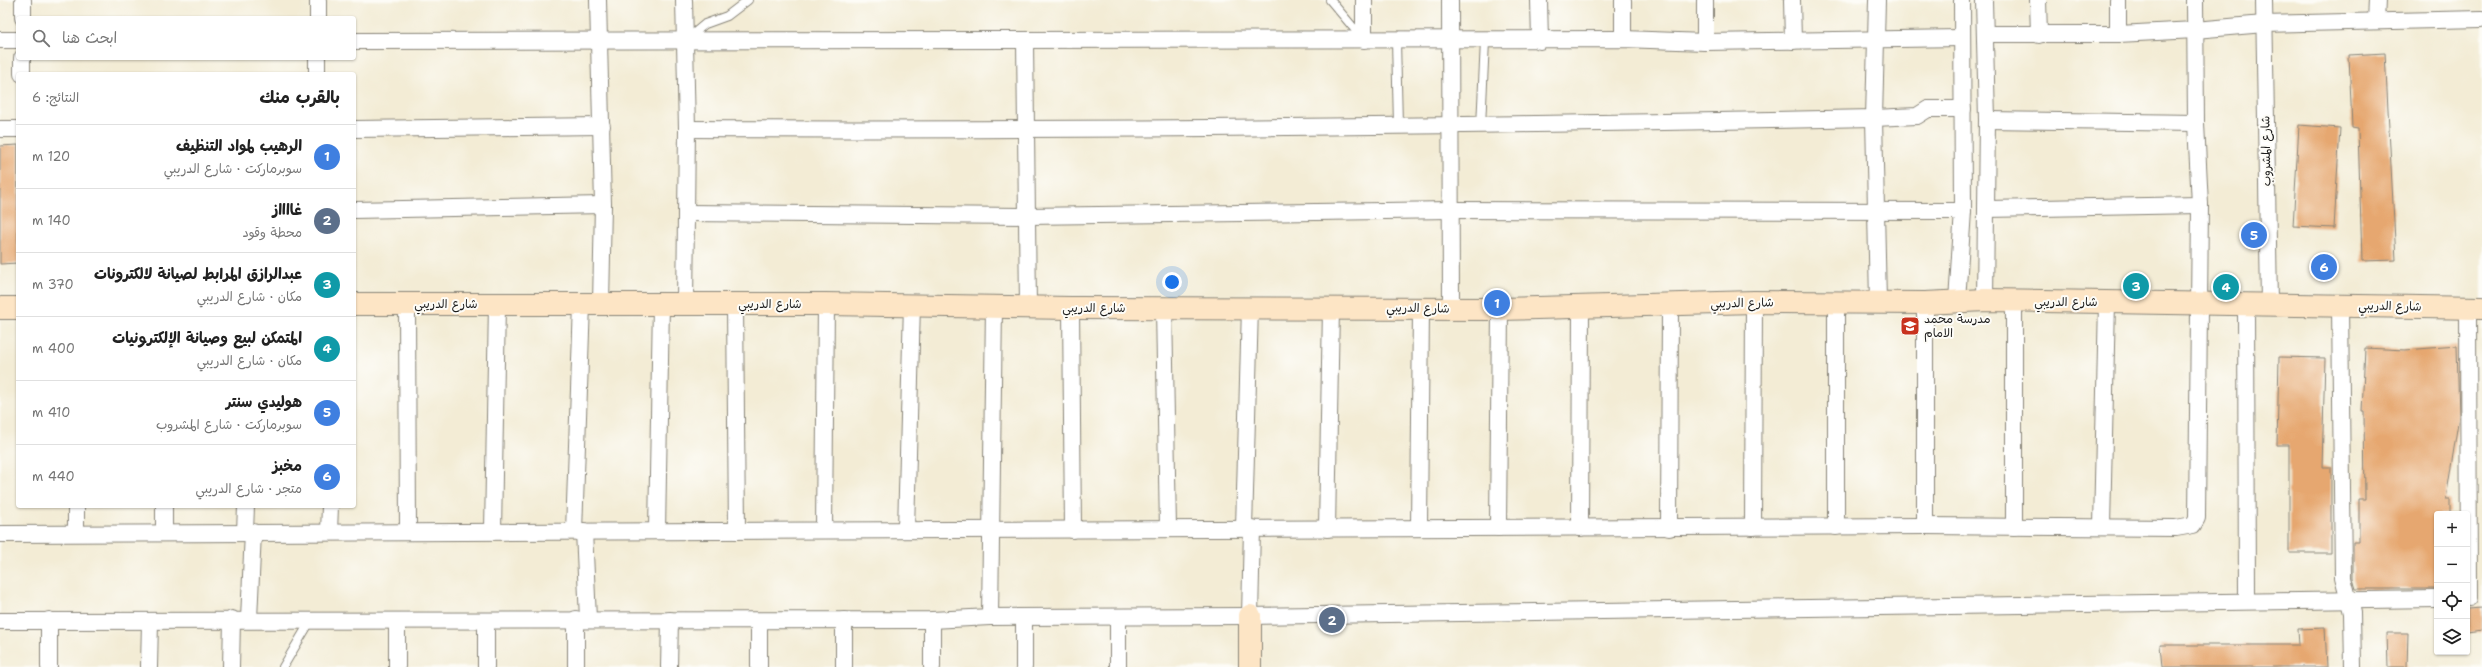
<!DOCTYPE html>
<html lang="ar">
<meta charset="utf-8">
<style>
body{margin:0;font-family:"Shantell Sans","Playpen Sans Arabic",sans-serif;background:#f2f2f2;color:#222;direction:rtl}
.controls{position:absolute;right:12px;bottom:12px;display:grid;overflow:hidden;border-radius:4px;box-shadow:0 1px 3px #0004}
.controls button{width:36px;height:36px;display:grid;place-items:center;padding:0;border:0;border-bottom:1px solid #e0e0e0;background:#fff;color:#222;font:20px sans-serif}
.you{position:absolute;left:1172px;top:282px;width:14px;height:14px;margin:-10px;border:3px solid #fff;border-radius:50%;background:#1a73e8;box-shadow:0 0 0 6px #1a73e833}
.badge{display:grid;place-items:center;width:26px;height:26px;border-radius:50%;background:#c8321e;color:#fff;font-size:13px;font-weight:700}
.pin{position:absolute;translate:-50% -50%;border:2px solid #fff;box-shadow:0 1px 4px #0006}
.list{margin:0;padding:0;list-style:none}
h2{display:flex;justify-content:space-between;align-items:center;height:52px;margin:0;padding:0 16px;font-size:17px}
h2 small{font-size:13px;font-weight:400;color:#767676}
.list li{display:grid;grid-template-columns:26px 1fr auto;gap:12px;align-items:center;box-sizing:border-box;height:64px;padding:0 16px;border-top:1px solid #e0e0e0}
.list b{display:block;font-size:15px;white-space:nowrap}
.list p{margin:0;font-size:13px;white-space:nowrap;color:#767676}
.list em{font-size:13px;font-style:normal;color:#767676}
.icon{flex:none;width:22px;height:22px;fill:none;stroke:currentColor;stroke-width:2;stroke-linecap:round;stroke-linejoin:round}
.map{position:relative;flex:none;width:2482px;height:667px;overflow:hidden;direction:ltr}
.search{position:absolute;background:#fff;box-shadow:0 1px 3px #0004;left:16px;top:16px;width:340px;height:44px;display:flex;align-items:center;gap:10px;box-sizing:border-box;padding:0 14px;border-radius:4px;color:#767676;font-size:15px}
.panel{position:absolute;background:#fff;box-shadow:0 1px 3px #0004;left:16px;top:72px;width:340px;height:436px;border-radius:4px;direction:rtl}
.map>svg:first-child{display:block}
.building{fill:#e6a76f}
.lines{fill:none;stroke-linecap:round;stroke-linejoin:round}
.lane-casing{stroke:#888478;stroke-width:10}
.street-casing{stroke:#888478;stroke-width:18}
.secondary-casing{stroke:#888478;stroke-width:24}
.lane{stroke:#fff;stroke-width:8}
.street{stroke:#fff;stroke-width:16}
.secondary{stroke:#fde5c5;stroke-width:22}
.labels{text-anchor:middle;stroke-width:4;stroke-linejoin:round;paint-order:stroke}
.street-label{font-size:12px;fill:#1c1c1c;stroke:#fdfcf7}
.poi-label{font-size:12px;fill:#1c1c1c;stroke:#fdfcf7;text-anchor:start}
</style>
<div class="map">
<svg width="2482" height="667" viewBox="0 0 2482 667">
<rect width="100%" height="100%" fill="#fdfcf7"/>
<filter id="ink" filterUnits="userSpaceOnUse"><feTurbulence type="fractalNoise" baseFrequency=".025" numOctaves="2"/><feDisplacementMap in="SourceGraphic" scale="8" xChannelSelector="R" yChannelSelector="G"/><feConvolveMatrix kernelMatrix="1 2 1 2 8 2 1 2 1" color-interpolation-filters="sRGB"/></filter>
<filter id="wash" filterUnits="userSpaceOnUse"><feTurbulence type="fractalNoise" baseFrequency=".012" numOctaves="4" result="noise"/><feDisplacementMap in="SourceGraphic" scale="16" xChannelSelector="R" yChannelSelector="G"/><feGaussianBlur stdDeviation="0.9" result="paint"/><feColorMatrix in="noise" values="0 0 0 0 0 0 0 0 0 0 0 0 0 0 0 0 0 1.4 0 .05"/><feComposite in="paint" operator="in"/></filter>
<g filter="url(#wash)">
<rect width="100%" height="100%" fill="#f3ecd5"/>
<g id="blocks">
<g class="building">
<polygon points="2385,53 2396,260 2362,261 2358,129 2352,128 2349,55"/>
<polygon points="2299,125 2340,128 2334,228 2293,226"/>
<polygon points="18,145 18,263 0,264 0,146"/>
<polygon points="2457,346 2459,416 2446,499 2450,499 2450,514 2437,514 2437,589 2356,589 2353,579 2353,542 2359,542 2359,499 2365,499 2364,411 2362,411 2365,348 2405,350"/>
<polygon points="2279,357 2325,358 2322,467 2331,467 2331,553 2289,553 2289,445 2277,445"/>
<polygon points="2482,608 2482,631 2467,633 2467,609"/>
<polygon points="2325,628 2327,667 2162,667 2160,645 2299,645 2298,629"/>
<polygon points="2387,633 2408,633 2407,667 2388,667"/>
</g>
</g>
</g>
<g filter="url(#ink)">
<use href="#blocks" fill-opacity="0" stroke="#888478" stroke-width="1"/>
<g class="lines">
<defs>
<g id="lane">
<polyline points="1330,0 1363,39"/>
<polyline points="687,39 705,24 727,16 748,0"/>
<polyline points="1396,40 1398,125"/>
<polyline points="1481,126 1485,41"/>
<polyline points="283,667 311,620"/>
</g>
<g id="street">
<polyline points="318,0 318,18"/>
<polyline points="598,0 603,205 601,304"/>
<polyline points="684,0 687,129 685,304"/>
<polyline points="1364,0 1364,40"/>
<polyline points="1450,0 1451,308"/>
<polyline points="1539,0 1540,41"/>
<polyline points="1623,0 1623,39"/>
<polyline points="1705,0 1705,42"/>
<polyline points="1792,0 1793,41"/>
<polyline points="1877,0 1874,118 1878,302"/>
<polyline points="1984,0 1987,120 1985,300"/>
<polyline points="2038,0 2039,35"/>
<polyline points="2118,0 2118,34"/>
<polyline points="2264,0 2269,303"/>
<polyline points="23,18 23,0"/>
<polyline points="2376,21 2377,0"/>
<polyline points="1986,34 2118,34 2195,30 2264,24 2482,19"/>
<polyline points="0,40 18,40"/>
<polyline points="354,41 1623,39 1705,42 1961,38"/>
<polyline points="1025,41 1028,307"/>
<polyline points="22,74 22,58"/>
<polyline points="317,74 317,58"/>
<polyline points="1987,120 2196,123"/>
<polyline points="0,129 18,129"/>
<polyline points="354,129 602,126"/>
<path d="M687,129C1083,131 1478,126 1874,118L1917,116L1928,109H1963"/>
<polyline points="1987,209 2200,205"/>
<polyline points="354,210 603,205"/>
<polyline points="686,213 1027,216 1451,210 1963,211"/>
<polyline points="1957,301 1963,211 1962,0"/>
<polyline points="2014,302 2014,527"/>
<polyline points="1925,303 1925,526"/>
<polyline points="2246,303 2247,601"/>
<polyline points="407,304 408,532"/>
<polyline points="735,304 737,531"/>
<polyline points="2340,305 2343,578 2352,613 2353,667"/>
<polyline points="1071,308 1073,530"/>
<polyline points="1164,308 1168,529"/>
<polyline points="2468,308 2469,598"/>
<polyline points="2102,526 2107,302"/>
<polyline points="1753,527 1754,302"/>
<polyline points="1836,527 1836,302"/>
<polyline points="1244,528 1250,307"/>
<polyline points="1419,528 1421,308"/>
<polyline points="1498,528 1500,309"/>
<polyline points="1580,528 1581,306"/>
<polyline points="1669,528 1670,305"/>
<polyline points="1327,529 1331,308"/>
<polyline points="824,530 826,304"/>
<polyline points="906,530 912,304"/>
<polyline points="493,531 497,304"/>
<polyline points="574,531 582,304"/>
<polyline points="584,531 588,619"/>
<polyline points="657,531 661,304"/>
<polyline points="164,532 164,506"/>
<polyline points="245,532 246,506"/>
<polyline points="329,532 330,506"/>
<polyline points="76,533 76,506"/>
<polyline points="0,534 1925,526 2176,528 2193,525 2197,518 2200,205 2196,123 2195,0"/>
<polyline points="1250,616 1252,528"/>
<polyline points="990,617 994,306"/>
<polyline points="1024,618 1024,667"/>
<polyline points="249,619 253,532"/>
<polyline points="576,619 576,667"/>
<polyline points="49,620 49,667"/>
<polyline points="844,620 844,667"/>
<polyline points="932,620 932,667"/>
<polyline points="0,621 932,620 990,617 1250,616 2437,599"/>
<polyline points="149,667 150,621"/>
<polyline points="231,667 232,619"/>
<polyline points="397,667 397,621"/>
<polyline points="486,667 486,621"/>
<polyline points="669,667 670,620"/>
<polyline points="759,667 759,621"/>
<polyline points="1118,667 1118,617"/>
</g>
<g id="secondary">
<polyline points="354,304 826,304 1071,308 1500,309 1754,302 1925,303 1985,300 2482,308"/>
<polyline points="0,308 18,308"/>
<polyline points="1250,616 1250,667"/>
</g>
</defs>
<use href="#lane" class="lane-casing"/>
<use href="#street" class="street-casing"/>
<use href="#secondary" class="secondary-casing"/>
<use href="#lane" class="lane"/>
<use href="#street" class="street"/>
<use href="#secondary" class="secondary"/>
</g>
</g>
<defs>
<symbol id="school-square" viewBox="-11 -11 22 22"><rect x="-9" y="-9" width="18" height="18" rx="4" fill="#c8321e" stroke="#fdfcf7"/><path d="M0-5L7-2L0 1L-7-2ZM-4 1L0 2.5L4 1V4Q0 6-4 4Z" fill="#fff"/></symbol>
</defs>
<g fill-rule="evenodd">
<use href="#school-square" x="1899" y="315" width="22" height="22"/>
</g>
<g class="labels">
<g class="street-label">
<text transform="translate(2266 151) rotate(-91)" y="4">شارع المشروب</text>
<text x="2066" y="306">شارع الدريبي</text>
<text transform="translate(1742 303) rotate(-1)" y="4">شارع الدريبي</text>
<text x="446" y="308">شارع الدريبي</text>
<text x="770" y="308">شارع الدريبي</text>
<text transform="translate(2390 306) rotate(1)" y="4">شارع الدريبي</text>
<text x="1094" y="312">شارع الدريبي</text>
<text transform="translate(1418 308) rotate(1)" y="4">شارع الدريبي</text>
</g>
<g class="poi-label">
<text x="1924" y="323">مدرسة محمد<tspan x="1924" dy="14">الامام</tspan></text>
</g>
</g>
</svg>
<div class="controls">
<button>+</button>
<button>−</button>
<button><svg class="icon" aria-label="locate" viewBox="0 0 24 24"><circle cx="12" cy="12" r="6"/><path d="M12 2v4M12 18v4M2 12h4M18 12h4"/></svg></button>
<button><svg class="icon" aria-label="layers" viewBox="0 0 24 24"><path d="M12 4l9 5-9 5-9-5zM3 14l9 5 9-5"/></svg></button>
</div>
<div class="you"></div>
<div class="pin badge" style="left:1497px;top:303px;background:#3f7fe0">1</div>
<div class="pin badge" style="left:1332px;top:620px;background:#5c6f8a">2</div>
<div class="pin badge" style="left:2136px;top:286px;background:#0f9aa8">3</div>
<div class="pin badge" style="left:2226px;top:287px;background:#0f9aa8">4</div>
<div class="pin badge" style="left:2254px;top:235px;background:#3f7fe0">5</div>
<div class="pin badge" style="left:2324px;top:267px;background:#3f7fe0">6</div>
<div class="search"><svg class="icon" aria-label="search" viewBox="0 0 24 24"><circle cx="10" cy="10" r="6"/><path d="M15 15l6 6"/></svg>ابحث هنا</div>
<section class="panel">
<h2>بالقرب منك<small>النتائج: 6</small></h2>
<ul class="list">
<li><span class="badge" style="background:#3f7fe0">1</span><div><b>الرهيب لمواد التنظيف</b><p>سوبرماركت · شارع الدريبي</p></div><em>120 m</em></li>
<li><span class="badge" style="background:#5c6f8a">2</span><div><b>غااااز</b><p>محطة وقود</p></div><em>140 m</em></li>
<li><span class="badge" style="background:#0f9aa8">3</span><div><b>عبدالرازق المرابط لصيانة لالكترونات</b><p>مكان · شارع الدريبي</p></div><em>370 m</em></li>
<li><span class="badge" style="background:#0f9aa8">4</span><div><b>المتمكن لبيع وصيانة الإلكترونيات</b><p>مكان · شارع الدريبي</p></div><em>400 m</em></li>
<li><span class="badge" style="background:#3f7fe0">5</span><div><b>هوليدي سنتر</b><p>سوبرماركت · شارع المشروب</p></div><em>410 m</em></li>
<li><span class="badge" style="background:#3f7fe0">6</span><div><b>مخبز</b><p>متجر · شارع الدريبي</p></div><em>440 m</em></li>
</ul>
</section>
</div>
